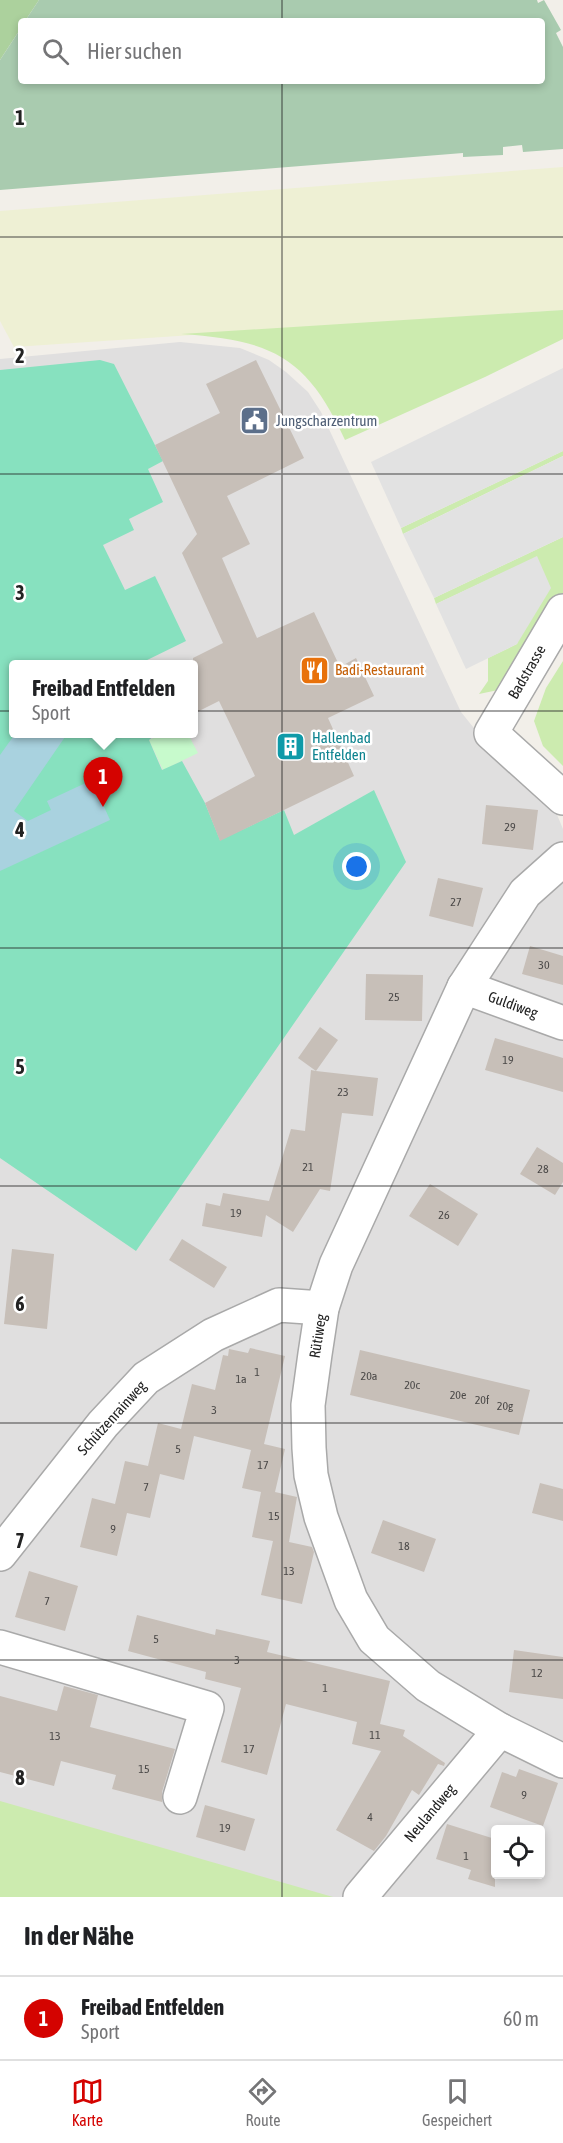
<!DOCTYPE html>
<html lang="de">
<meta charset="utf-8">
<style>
body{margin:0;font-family:"Asap Condensed",sans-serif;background:#f6f6f6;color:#202124}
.controls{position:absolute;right:18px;bottom:18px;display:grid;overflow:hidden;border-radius:6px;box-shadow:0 3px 9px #0003}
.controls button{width:54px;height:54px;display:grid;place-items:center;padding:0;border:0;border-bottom:2px solid #e0e0e0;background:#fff;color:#202124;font:30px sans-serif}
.you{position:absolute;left:357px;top:867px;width:21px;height:21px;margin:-15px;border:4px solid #fff;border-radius:50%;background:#1a73e8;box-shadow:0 0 0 9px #1a73e833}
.badge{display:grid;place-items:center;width:39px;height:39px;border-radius:50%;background:#d40300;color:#fff;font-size:20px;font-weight:700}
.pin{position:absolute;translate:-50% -50px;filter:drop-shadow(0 2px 3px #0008)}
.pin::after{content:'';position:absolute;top:32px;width:21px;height:18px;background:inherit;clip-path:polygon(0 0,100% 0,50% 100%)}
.popup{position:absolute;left:9px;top:660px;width:189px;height:78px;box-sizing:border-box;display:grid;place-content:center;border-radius:6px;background:#fff;filter:drop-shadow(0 2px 4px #0005);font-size:20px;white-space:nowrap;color:#757577}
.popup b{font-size:22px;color:#202124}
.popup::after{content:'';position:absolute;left:50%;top:100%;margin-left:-12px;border:12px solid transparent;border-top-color:#fff}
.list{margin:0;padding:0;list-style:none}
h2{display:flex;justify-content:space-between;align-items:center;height:78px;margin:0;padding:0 24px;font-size:26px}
h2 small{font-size:20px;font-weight:400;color:#757577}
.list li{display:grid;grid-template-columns:39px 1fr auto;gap:18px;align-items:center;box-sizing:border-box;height:84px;padding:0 24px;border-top:2px solid #e0e0e0}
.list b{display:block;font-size:22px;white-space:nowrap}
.list p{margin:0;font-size:20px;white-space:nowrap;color:#757577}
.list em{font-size:20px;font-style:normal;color:#757577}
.icon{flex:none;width:33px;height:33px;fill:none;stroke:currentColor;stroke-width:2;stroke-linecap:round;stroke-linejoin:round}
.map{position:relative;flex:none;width:563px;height:1897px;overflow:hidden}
.search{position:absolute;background:#fff;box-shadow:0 3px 9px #0003;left:18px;right:18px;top:18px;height:66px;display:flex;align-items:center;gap:15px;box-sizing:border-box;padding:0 21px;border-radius:6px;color:#757577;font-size:22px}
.sheet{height:162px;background:#fff}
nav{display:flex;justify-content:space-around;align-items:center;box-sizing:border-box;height:84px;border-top:2px solid #e0e0e0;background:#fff;font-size:16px;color:#757577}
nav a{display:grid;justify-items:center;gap:3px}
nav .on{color:#d40300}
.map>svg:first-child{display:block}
.residential{fill:#e0dfdf;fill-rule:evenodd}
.farmland{fill:#eef0d4}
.grass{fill:#ccebaf}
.forest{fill:#acd19d}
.cemetery{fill:#a9cbaf}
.park{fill:#c7facc}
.pitch{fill:#87e1bf}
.parking{fill:#e2e2e2}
.water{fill:#a9d2df}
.building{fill:#c7bfb8}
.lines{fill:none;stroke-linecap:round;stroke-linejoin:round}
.minor-casing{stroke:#a9a9a9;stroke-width:36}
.minor{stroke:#fff;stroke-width:33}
.grid{fill:none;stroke:#222;stroke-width:1.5;stroke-opacity:0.55}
.labels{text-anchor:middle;stroke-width:5;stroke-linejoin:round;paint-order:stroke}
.number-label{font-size:12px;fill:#4b4948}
.service-label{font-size:15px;fill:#4e5e75;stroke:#fff;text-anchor:start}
.food-label{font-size:15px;fill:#c56008;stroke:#fff;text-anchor:start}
.street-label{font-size:15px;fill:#222;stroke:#fff}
.culture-label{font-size:15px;fill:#0d838f;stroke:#fff;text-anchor:start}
.grid-label{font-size:20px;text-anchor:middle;font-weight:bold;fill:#222;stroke:#fff;stroke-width:5;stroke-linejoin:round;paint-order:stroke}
</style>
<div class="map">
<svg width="563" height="1897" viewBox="0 0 563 1897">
<rect width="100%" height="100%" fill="#f2efe9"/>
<path class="residential" d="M180,342L240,348L269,360L286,372L308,392L321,412L461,712L498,758L553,805L563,829V1897H0V359ZM13,664H193V734H13ZM496,1830H540V1874H496Z"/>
<polygon class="farmland" points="563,167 563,310 14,347 0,321 0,211"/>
<g class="grass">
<path d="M563,310V339L485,377L345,440C307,356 271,340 181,334Z"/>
<polygon points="563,451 563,456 403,534 401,528"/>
<polygon points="563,537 563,593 503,689 479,694 488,681 488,658 517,644 537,557 436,604 434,598"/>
<polygon points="563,661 563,766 543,746 534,721 546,688"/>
<polygon points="0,1801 333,1897 0,1897"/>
</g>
<polygon class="forest" points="0,0 39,0 25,21 21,21 21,28 0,60"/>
<polygon class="cemetery" points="39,0 537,0 538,3 544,0 561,30 556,33 563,47 563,149 523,152 522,145 503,147 503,155 463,157 463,153 0,190 0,60 21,28 21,81 542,81 542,21 25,21"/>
<polygon class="park" points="163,734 188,734 198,753 163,770 149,740"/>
<polygon class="pitch" points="100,360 114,364 163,461 148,469 163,502 129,519 134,530 103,545 125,590 155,576 186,641 139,664 13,664 13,734 156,734 149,740 162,770 182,761 205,803 220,840 284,810 294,835 374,790 406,862 136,1251 0,1158 0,370"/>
<g class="parking">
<polygon points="563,368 563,451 401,528 371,462"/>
<polygon points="563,456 563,537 434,598 403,534"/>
<polygon points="537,556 551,588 517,644 466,669 436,604"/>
</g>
<polygon class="water" points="15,734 67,734 14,811 28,821 51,810 47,801 92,780 110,820 0,871 0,755"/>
<g class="building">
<polygon points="256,360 304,458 227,496 250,544 222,558 257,638 314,612 340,667 356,658 374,696 328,718 354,776 220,841 205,803 255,776 219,701 193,714 193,658 223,643 182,553 197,534 155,445 220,413 206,384"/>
<polygon points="486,805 538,810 533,850 482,844"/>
<polygon points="438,878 483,888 473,927 429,916"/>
<polygon points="530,946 563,956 563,985 522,974"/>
<polygon points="366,974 423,975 422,1021 365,1020"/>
<polygon points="320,1027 338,1040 316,1071 378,1078 373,1116 342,1113 330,1191 320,1189 293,1232 266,1215 262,1237 202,1226 206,1203 220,1206 223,1193 269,1201 291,1129 305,1131 311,1070 316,1071 298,1058"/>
<polygon points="495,1038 563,1058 563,1092 485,1070"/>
<polygon points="537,1147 563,1163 563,1182 555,1195 520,1174"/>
<polygon points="430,1184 478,1214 458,1246 409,1216"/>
<polygon points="182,1239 227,1267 214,1288 169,1260"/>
<polygon points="12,1249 54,1254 47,1329 4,1324"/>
<polygon points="250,1348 285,1356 264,1444 285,1449 275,1492 297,1497 289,1542 312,1547 314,1552 302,1604 261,1595 273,1541 252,1537 261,1492 242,1488 251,1450 194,1436 184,1480 160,1474 150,1518 127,1513 117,1556 80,1547 92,1498 115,1504 125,1461 148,1466 158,1423 181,1429 192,1384 215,1390 223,1355 228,1356 229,1349 248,1353"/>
<polygon points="360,1350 530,1390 519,1435 350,1395"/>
<polygon points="540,1483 563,1489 563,1521 532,1513"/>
<polygon points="383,1520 436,1539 424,1572 371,1553"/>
<polygon points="29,1571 78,1586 65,1631 15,1617"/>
<polygon points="137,1615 215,1635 216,1629 270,1641 267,1652 390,1681 380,1724 405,1730 403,1736 445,1763 444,1766 438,1764 419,1795 412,1790 386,1836 374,1851 336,1830 381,1751 352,1744 357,1722 286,1704 267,1775 221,1762 241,1688 205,1679 206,1672 128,1651"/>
<polygon points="514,1650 563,1657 563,1699 509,1692"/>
<polygon points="64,1686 98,1695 90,1727 175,1749 162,1792 162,1802 112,1789 116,1775 61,1761 54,1786 0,1772 0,1696 57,1711"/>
<polygon points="519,1769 558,1783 543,1826 490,1807 502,1772 516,1777"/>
<polygon points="205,1805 255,1819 245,1851 196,1837"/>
<polygon points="447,1824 495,1839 495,1887 468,1879 471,1870 436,1859"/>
</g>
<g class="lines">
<defs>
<g id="minor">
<polyline points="563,611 491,733 563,798"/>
<polyline points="563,859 525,893 464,987 336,1265 322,1308 315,1354 308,1405 309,1448 311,1475 321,1517 351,1600 374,1639 428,1686 500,1730 563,1761"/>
<polyline points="464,987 563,1023"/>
<polyline points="0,1554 103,1424 146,1378 213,1335 279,1305 322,1308"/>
<polyline points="0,1647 207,1708 180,1797"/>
<polyline points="360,1897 500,1730"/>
</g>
</defs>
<use href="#minor" class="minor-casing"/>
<use href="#minor" class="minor"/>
</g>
<path class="grid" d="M282,0V21M282,81V1897M0,237H563M0,474H563M0,711H563M0,948H563M0,1186H563M0,1423H563M0,1660H563"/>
<defs>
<symbol id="civic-square" viewBox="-11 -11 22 22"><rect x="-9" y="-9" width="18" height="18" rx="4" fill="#5c6f8a" stroke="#fff"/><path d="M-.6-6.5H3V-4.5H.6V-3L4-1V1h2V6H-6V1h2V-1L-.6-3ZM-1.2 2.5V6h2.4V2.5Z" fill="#fff"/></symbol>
<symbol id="restaurant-square" viewBox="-11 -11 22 22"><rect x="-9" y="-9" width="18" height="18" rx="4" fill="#e8710a" stroke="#fff"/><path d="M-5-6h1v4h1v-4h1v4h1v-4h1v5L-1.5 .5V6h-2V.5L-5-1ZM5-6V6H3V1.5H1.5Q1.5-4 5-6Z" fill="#fff"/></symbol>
<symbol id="building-square" viewBox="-11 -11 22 22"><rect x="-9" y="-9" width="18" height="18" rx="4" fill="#0f9aa8" stroke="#fff"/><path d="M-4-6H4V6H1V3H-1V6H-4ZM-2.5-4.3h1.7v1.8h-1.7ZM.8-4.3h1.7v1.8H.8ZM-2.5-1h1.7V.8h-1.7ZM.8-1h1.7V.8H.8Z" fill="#fff"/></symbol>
</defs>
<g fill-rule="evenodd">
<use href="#civic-square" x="238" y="404" width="33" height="33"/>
<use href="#restaurant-square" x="298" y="654" width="33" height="33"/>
<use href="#building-square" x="274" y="730" width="33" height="33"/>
</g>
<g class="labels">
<g class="number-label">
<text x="510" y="831">29</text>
<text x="456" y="906">27</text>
<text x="544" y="969">30</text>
<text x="394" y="1001">25</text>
<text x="508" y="1064">19</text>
<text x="343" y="1096">23</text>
<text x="308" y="1171">21</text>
<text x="543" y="1173">28</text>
<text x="236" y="1217">19</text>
<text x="444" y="1219">26</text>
<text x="257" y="1376">1</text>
<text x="369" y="1380">20a</text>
<text x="241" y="1383">1a</text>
<text x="412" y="1389">20c</text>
<text x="458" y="1399">20e</text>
<text x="482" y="1404">20f</text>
<text x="505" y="1410">20g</text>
<text x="214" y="1414">3</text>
<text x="178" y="1453">5</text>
<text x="263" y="1469">17</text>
<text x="146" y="1491">7</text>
<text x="274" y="1520">15</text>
<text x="113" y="1533">9</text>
<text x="404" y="1550">18</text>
<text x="289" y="1575">13</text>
<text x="47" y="1605">7</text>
<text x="156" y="1643">5</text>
<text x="237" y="1664">3</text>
<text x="537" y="1677">12</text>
<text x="325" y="1692">1</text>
<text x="375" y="1739">11</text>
<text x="55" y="1740">13</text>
<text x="249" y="1753">17</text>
<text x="144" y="1773">15</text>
<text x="524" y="1799">9</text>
<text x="370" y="1821">4</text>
<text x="225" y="1832">19</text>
<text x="466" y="1860">1</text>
</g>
<g class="service-label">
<text x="276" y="426">Jungscharzentrum</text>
</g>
<g class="food-label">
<text x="335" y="675">Badi-Restaurant</text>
</g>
<g class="street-label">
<text transform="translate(527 672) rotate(-60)" y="5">Badstrasse</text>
<text transform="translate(513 1005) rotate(20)" y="5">Guldiweg</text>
<text transform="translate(318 1336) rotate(-81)" y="5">Rütiweg</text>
<text transform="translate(112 1418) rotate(-48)" y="5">Schützenrainweg</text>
<text transform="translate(430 1813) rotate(-50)" y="5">Neulandweg</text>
</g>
<g class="culture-label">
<text x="312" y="743">Hallenbad<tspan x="312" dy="17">Entfelden</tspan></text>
</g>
</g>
<g class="grid-label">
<text x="20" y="125">1</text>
<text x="20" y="363">2</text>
<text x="20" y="600">3</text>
<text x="20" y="837">4</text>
<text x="20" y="1074">5</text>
<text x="20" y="1311">6</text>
<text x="20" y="1548">7</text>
<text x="20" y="1785">8</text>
</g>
</svg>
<div class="controls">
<button><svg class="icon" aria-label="locate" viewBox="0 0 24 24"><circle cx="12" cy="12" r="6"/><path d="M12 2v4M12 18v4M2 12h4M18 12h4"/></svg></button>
</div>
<div class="you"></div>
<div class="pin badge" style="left:103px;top:807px">1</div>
<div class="popup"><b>Freibad Entfelden</b>Sport</div>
<div class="search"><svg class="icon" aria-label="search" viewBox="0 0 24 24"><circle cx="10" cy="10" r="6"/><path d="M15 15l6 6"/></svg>Hier suchen</div>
</div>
<section class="sheet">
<h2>In der Nähe<small></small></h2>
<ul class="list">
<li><span class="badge">1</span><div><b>Freibad Entfelden</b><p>Sport</p></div><em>60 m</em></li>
</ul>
</section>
<nav>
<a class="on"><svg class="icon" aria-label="map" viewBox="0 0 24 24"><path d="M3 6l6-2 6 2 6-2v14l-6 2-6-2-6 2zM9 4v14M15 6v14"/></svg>Karte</a>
<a><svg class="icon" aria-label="directions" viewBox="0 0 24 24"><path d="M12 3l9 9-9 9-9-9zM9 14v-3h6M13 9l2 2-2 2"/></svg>Route</a>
<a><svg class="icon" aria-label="saved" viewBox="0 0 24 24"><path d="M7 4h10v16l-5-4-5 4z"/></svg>Gespeichert</a>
</nav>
